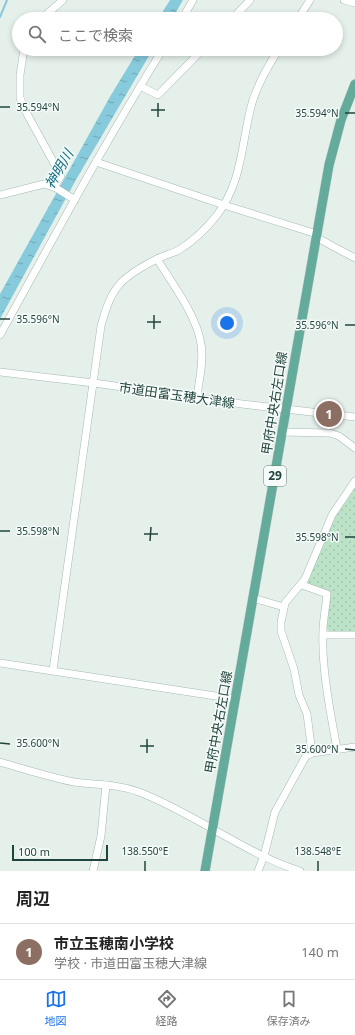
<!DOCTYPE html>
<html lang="ja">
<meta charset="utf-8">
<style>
body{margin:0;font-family:"Noto Sans","Noto Sans JP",sans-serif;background:#f2f2f2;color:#222}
.scale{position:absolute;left:12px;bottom:10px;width:96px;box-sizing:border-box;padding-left:4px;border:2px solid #21453d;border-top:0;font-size:11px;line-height:14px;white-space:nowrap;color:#21453d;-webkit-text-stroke:3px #f6fbf9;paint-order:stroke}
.you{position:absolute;left:227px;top:323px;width:14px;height:14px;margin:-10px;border:3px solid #fff;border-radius:50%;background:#1a73e8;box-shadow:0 0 0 6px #1a73e833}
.badge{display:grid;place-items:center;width:26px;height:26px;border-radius:50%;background:#1a73e8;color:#fff;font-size:13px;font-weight:700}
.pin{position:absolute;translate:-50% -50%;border:2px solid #fff;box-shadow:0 1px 4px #0006}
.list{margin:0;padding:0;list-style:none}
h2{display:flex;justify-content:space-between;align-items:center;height:52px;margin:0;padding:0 16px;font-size:17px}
h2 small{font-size:13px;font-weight:400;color:#767676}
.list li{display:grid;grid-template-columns:26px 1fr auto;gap:12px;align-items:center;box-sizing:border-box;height:56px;padding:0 16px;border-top:1px solid #e0e0e0}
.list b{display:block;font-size:15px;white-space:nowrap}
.list p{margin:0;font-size:13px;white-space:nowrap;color:#767676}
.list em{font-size:13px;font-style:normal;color:#767676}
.icon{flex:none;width:22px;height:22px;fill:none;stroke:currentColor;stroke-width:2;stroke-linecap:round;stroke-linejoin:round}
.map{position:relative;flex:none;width:355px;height:871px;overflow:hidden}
.search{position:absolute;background:#fff;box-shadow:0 2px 6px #0003;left:12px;right:12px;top:12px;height:44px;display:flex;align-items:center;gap:10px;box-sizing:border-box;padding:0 14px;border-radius:22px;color:#767676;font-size:15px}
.sheet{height:108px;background:#fff}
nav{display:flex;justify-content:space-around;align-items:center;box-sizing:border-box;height:56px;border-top:1px solid #e0e0e0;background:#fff;font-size:11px;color:#767676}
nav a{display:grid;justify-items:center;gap:2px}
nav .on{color:#1a73e8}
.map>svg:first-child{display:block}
.park{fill:url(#park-dots)}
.water{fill:url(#water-ripples)}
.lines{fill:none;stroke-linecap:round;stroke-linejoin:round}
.stream{stroke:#87cadb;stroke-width:2}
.minor-casing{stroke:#a6b9b3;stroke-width:8}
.major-casing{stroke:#c1cbc9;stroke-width:10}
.minor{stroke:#fff;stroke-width:7}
.major{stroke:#64ab9c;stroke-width:9}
.ticks{fill:none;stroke:#21453d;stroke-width:1.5}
.labels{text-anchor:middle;stroke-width:3;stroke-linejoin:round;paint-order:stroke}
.shield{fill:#f6fbf9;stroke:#617c75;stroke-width:1}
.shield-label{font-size:12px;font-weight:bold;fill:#21453d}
.street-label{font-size:13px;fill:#21453d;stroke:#f6fbf9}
.water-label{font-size:14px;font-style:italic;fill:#127089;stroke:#f6fbf9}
.ticks-label{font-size:10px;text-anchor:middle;fill:#21453d;stroke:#f6fbf9;stroke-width:3;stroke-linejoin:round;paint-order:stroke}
</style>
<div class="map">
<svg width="355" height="871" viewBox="0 0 355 871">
<defs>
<pattern id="park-dots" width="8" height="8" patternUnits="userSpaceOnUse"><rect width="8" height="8" fill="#bce3c8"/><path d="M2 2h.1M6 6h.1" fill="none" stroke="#a1c4ad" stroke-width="1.8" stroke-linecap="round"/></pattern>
<pattern id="water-ripples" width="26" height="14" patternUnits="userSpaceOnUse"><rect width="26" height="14" fill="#87cadb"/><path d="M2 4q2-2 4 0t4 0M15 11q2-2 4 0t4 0" fill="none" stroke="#6ea6b3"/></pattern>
</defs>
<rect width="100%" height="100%" fill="#e5f0eb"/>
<polygon class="park" points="355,488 355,632 330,632 326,628 331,592 311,585 308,583 308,579 334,519"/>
<g class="water">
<polygon points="170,0 183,0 172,19 158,19"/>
<polygon points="139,49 153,49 77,178 0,319 0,294 111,95"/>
</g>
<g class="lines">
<polyline class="stream" points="0,17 7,0"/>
<defs>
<g id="minor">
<polyline points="344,0 355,3"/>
<polyline points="41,19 63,0"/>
<polyline points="182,19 193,0"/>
<polyline points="232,19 250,0"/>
<polyline points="298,19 310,0"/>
<polyline points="24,49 20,75 20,98 26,112 61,176 54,187"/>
<polyline points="140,86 158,95 203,49"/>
<polyline points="96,162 224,205 317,234"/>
<polyline points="0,195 44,184 56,188 75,200"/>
<polyline points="316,237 336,248 355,258"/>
<path d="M157,259C172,283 197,316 201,344C204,361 199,380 197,397"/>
<path d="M0,335C53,239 105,142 163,49"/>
<polyline points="0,372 94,383 242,404 355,417"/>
<polyline points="282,432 329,433 339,436 355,448"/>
<path d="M302,585L327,594C326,605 324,616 323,628C321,666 330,711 337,749"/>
<polyline points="253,598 284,607"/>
<polyline points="324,635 355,635"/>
<polyline points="0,663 235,699"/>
<path d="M53,670L101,326C105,312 109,297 119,285C127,275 148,263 159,258C166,255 173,253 179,250C193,241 207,228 217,215C243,181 241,143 252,103C258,83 268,66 279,49"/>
<polyline points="312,753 307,714 299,695 294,669 281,631 281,622 285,603 305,579 332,515 355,481"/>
<path d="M0,762C24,769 49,777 74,782C96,785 118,784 139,792C194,813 244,853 300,871"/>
<polyline points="93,871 101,836 106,785"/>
<polyline points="258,871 264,856 275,812 306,756 312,753 355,747"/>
</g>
<polyline id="major" points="205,871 329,165 341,120 355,84"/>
</defs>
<use href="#minor" class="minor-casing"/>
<use href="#major" class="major-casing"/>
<use href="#minor" class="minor"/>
<use href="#major" class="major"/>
</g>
<path class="ticks" d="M0,107H10M151,110H165M345,113H355M158,117V103M0,319H10M147,322H161M345,325H355M154,329V315M0,531H10M144,534H158M345,537H355M150,541L151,527M0,743L10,744M140,746H154M345,749L355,750M147,753V739M145,871V861M318,871V861"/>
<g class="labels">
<rect class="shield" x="264" y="466" width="22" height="20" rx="3"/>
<g class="shield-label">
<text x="275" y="480">29</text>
</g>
<g class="street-label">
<text transform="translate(177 395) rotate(8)" y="5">市道田富玉穂大津線</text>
<text transform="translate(274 403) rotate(-81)" y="5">甲府中央右左口線</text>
<text transform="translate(218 722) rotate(-80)" y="5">甲府中央右左口線</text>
</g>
<g class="water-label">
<text transform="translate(59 169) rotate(-60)" y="5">神明川</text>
</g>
</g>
<g class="ticks-label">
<text x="38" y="111">35.594°N</text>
<text x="317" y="117">35.594°N</text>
<text x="38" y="323">35.596°N</text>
<text x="317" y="329">35.596°N</text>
<text x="38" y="535">35.598°N</text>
<text x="317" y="541">35.598°N</text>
<text x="38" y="747">35.600°N</text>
<text x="317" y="753">35.600°N</text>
<text x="145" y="855">138.550°E</text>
<text x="318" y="855">138.548°E</text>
</g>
</svg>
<div class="scale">100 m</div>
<div class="you"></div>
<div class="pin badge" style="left:329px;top:414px;background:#8d6e63">1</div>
<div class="search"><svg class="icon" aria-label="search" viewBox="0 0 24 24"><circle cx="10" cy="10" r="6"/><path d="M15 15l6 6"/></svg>ここで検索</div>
</div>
<section class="sheet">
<h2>周辺<small></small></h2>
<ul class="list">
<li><span class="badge" style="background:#8d6e63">1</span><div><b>市立玉穂南小学校</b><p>学校 · 市道田富玉穂大津線</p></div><em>140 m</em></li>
</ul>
</section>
<nav>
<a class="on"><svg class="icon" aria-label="map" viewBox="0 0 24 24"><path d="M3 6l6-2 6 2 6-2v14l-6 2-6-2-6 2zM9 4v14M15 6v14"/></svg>地図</a>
<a><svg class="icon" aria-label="directions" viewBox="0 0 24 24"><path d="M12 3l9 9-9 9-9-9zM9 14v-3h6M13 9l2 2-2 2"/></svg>経路</a>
<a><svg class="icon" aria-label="saved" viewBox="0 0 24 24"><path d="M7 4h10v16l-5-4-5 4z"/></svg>保存済み</a>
</nav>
